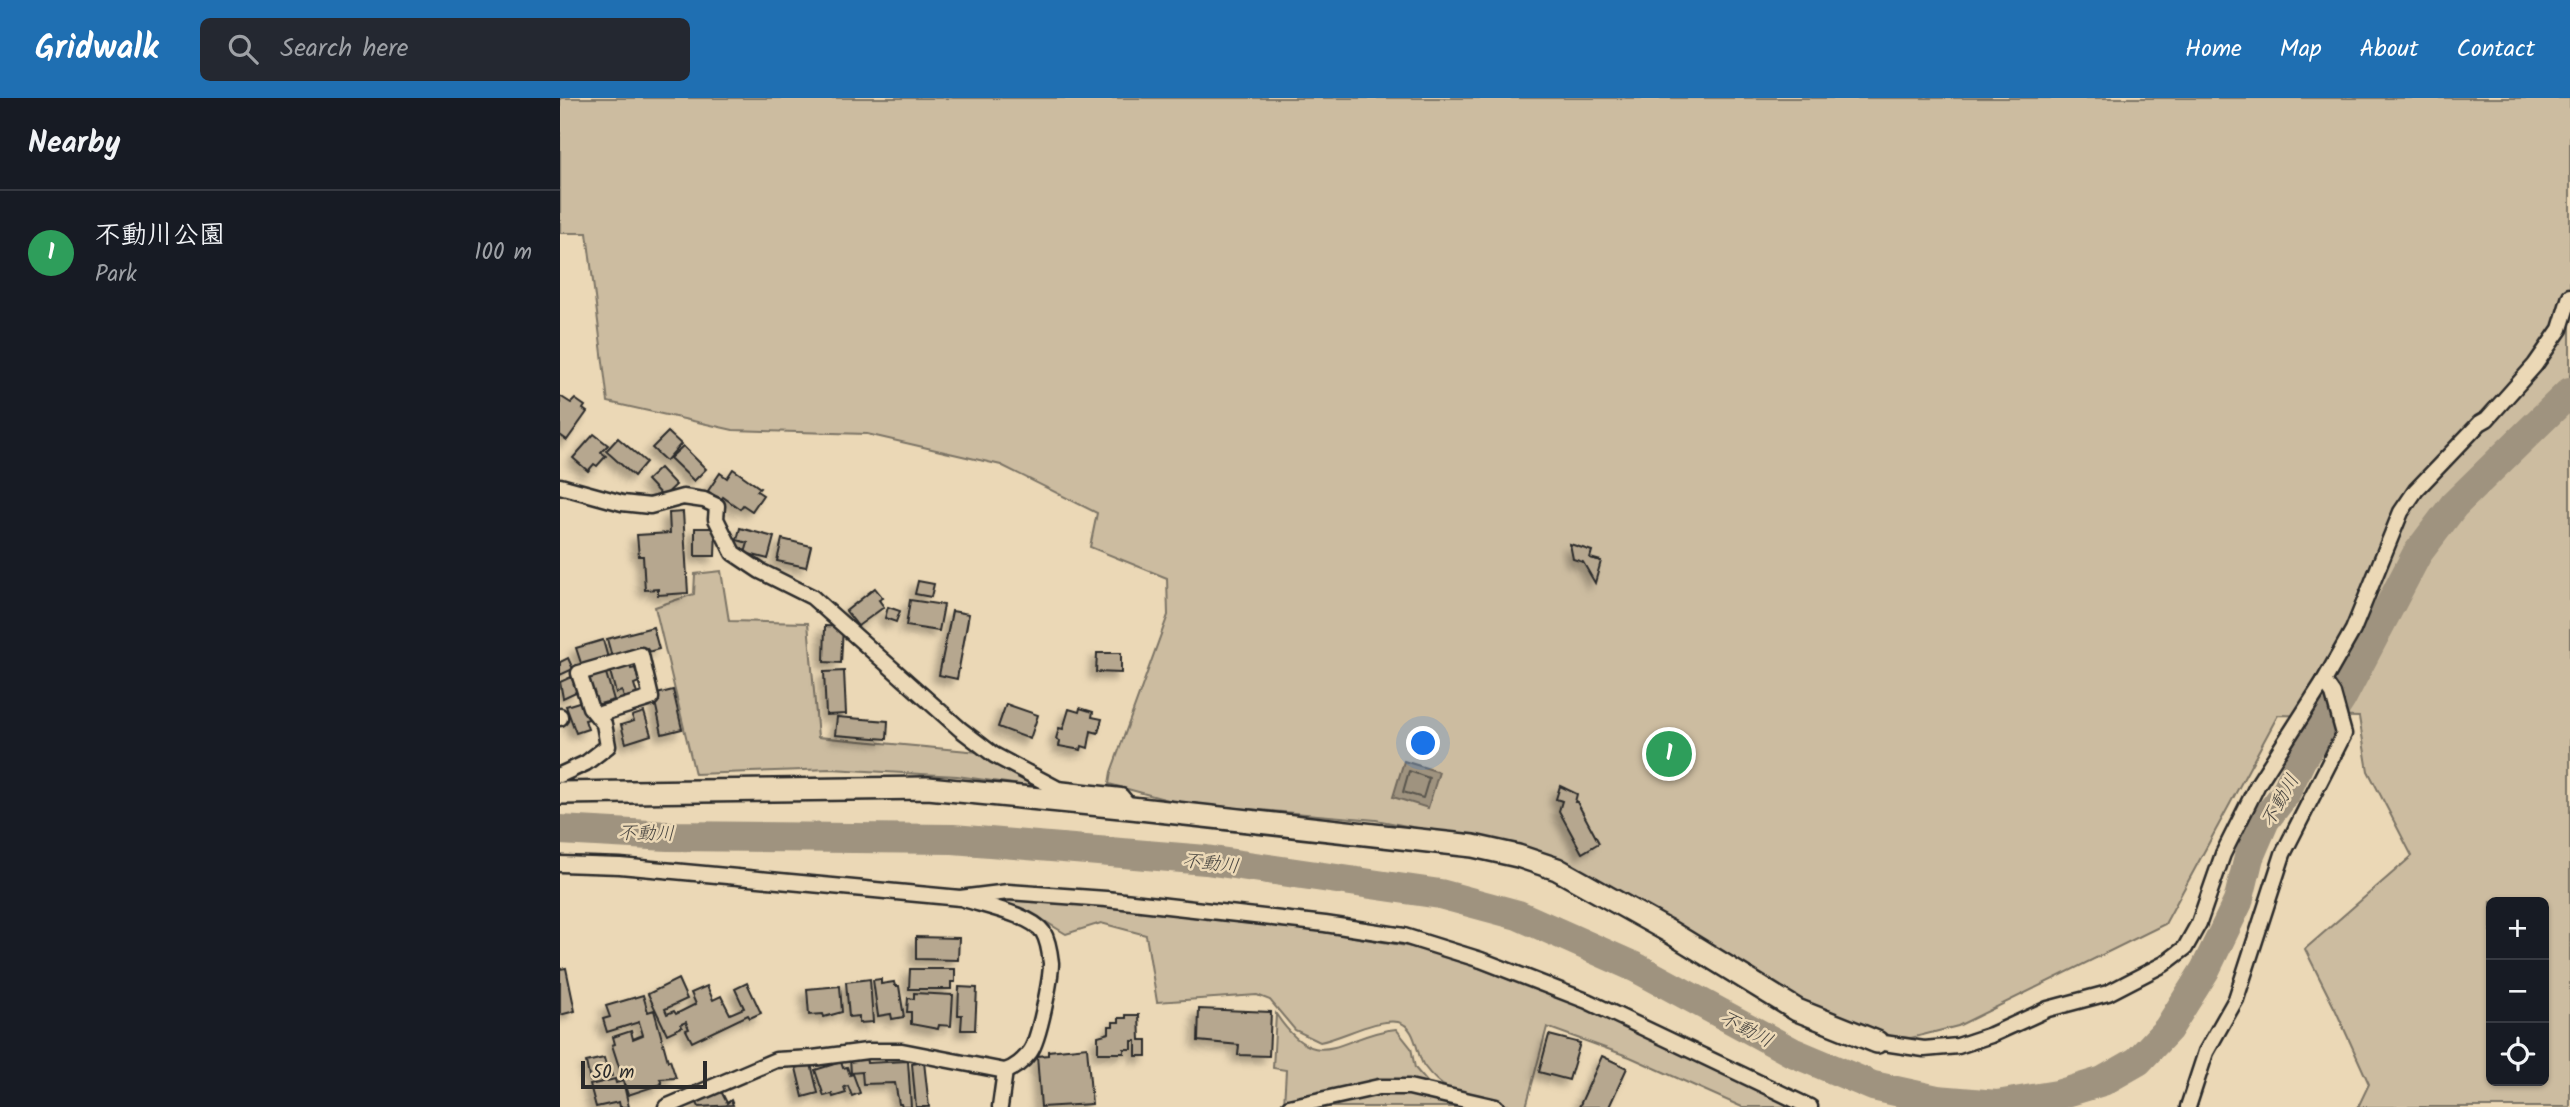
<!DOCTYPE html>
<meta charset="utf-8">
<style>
body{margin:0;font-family:Kalam,"Klee One",sans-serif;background:#242831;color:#f1f3f6}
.controls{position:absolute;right:21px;bottom:21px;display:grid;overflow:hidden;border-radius:10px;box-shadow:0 2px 5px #0004}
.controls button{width:63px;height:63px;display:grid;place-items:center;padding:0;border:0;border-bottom:2px solid #363941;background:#171b24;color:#f1f3f6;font:35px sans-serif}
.scale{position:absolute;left:21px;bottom:18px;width:126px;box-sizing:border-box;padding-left:7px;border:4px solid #2b2b2b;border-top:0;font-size:19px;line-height:24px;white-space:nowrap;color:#2b2b2b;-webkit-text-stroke:5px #ebd8b6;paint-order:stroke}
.you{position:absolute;left:864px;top:646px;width:24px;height:24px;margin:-18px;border:5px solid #fff;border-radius:50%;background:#1a73e8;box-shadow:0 0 0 10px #1a73e833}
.badge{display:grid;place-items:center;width:46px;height:46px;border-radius:50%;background:#1f6fb2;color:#fff;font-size:23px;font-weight:700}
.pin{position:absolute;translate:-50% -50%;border:4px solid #fff;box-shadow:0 2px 7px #0006}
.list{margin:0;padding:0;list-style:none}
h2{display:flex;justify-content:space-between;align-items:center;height:91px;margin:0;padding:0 28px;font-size:30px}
h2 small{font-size:23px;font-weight:400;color:#9ea1a6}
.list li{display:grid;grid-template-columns:46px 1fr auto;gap:21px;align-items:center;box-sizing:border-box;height:126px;padding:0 28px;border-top:2px solid #363941}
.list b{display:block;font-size:26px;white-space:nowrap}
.list p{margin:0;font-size:23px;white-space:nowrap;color:#9ea1a6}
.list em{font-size:23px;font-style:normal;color:#9ea1a6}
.icon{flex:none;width:38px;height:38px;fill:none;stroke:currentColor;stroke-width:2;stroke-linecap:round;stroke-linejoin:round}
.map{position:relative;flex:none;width:2010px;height:1009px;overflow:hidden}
header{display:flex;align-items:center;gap:42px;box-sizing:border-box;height:98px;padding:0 35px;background:#1f6fb2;color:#fff}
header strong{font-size:33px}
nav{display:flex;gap:38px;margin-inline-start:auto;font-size:24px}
.search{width:490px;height:63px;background:#242831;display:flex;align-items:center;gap:18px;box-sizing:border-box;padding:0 24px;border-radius:10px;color:#9ea1a6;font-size:26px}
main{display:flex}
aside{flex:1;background:#171b24}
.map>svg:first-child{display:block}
.green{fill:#ccbca0;stroke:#7c7466;stroke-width:2;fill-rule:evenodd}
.water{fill:#9f937f;stroke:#71695d;stroke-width:2}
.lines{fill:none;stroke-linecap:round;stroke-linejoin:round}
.shore{stroke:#59554d;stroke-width:2}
.river{stroke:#9f937f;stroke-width:30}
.building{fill:#b6a78f;stroke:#2b2b2b;stroke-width:2;filter:url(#shadow)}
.street-casing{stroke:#2b2b2b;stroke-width:19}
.secondary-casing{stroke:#2b2b2b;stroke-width:26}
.street{stroke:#ebd8b6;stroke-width:14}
.secondary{stroke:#ebd8b6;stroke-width:21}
.labels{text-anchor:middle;stroke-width:5;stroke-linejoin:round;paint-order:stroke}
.water-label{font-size:19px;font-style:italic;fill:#484540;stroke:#ebd8b6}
</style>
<header>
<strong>Gridwalk</strong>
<div class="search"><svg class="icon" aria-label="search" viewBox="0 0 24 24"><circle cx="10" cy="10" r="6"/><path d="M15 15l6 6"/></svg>Search here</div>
<nav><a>Home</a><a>Map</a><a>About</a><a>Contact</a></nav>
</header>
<main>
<aside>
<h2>Nearby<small></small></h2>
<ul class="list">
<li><span class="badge" style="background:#2e9e5b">1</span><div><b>不動川公園</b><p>Park</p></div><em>100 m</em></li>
</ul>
</aside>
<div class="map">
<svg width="2010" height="1009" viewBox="0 0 2010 1009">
<defs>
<filter id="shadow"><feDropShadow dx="-6" dy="6" stdDeviation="3.5" flood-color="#0004"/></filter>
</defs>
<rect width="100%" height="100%" fill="#ebd8b6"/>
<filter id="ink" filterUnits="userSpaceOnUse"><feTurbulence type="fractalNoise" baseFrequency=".0143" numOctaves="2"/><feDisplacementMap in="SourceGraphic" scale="14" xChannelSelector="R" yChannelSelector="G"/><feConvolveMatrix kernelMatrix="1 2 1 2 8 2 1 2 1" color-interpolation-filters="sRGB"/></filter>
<g filter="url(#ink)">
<g class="green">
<path d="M0,0H2010V1009H1798L1809,986L1776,913L1745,851L1852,758L1808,673L1799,619L1718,617L1605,826L1398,928L1351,940L1329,938L1271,920L959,750L816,722L619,705L549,686L551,674L608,517L607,480L530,449L537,415L441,367L307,336L173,332L48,304L27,135H0ZM1931,804H1984V983H1931Z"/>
<polygon points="161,473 169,523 248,525 258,639 419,654 481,690 397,678 271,671 135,676 95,509 134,496 135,476"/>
<path d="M448,802L545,809L764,834L858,850L919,870L1024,910L1232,1009H1182L1070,959L987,929L966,1009C946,1009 906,1000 888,990C879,986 870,976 864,968C856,957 857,928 838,924C816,920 782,940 760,944L735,932L710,902L697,897L597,904L586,837L541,825L506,836L481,821L426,806Z"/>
<path d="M716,916C759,981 781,936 836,931L851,950L855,970L874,992L851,986L724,1007L726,972L713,970Z"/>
<polygon points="820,993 849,995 911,1009 749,1009"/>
</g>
<polygon class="water" points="844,663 879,674 868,710 833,699"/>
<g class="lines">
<polygon class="shore" points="849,673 869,680 863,700 843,694"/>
<polyline class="river" points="0,732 108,738 393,741 646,762 880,796 958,817 1077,870 1232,954 1313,988 1377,1002 1437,1007 1497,997 1543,983 1578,963 1608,931 1645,872 1678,804 1689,759 1705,722 1725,696 1741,662 1781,601 1857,456 1894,407 2010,294"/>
</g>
<g class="building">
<polygon points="0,298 11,305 15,301 25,308 23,311 27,314 7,342 0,337"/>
<polygon points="108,334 121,346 106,363 92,350"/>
<polygon points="34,336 48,347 41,354 46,358 37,368 34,366 28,373 13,360"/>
<polygon points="58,340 86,364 74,378 46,353"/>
<polygon points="123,348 146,371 134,383 110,360"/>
<polygon points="100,370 116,387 103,399 87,382"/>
<polygon points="173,371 200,390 197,393 203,397 192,413 183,407 180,411 163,399 161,402 148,393 160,375 167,380"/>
<polygon points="123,414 128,495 98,497 98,491 85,492 83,458 79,458 77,437 110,435 109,415"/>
<polygon points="135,430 156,430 155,458 135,458"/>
<polygon points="180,430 214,439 208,461 185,455 188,445 177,442"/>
<polygon points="222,441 251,448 246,469 217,463"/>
<polygon points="1010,446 1032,453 1030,460 1041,463 1035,485 1023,464 1013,461"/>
<polygon points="358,483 374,486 371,499 355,496"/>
<polygon points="315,490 323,500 319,502 324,509 298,528 286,513"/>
<polygon points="350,502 384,507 379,533 346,528"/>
<polygon points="328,509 340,513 336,524 325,520"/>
<polygon points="392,513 409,516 397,581 379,577"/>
<polygon points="265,528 283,529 281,565 264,564"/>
<polygon points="93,529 99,551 88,554 87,550 52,559 47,541"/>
<polygon points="43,542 48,560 22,568 16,550"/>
<polygon points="537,555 561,555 561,575 536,574"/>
<polygon points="8,560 13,571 0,577 0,564"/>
<polygon points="69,564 71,571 75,570 79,584 74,586 77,596 64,600 62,593 56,595 49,570"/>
<polygon points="45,572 54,602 36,607 27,577"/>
<polygon points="284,573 286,616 266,617 264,574"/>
<polygon points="11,579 18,593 3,600 0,584"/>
<polygon points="113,592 122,631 102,636 95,604 99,603 97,596"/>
<polygon points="22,603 29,621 25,622 28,631 16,635 6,608"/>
<polygon points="446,606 478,617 470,641 438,629"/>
<polygon points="520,610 533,614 532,619 542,621 538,635 531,633 528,650 522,648 521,652 499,648 500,643 496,641 499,630 503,631 509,611 519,614"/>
<polygon points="84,614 91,637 66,645 61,627 74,623 72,618"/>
<polygon points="277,619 328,623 327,641 275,637"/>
<polygon points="1000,688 1017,696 1015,704 1017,704 1039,745 1022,755 999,713 1002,703 996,701"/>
<polygon points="356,839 399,840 398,862 356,861"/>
<polygon points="6,870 15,913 0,917 0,871"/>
<polygon points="350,871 395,871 395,884 391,884 391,891 349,891"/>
<polygon points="118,881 127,901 105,911 107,916 114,913 116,916 136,906 131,895 147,888 153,902 161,898 170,916 184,910 175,891 187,885 201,915 190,920 188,917 132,944 126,932 129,931 126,924 121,926 122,929 107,936 88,896"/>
<polygon points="310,881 313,924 299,925 299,918 289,919 286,884"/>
<polygon points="321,881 321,886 334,884 335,888 339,888 344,919 332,921 331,916 318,918 313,882"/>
<polygon points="280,888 282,914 264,919 263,916 249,917 247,891"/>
<polygon points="399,889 417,890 415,932 401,932 402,917 398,917"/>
<polygon points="354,895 393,897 391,928 379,927 378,931 351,926 351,914 347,914 348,900 354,901"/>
<polygon points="83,897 88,914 94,912 108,963 110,962 116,980 100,981 102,986 68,997 52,947 55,946 53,939 71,933 73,941 83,937 79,924 47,934 43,921 50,919 46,908"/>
<polygon points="639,911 711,914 709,958 678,957 679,947 638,943"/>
<polygon points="566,917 579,917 580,942 587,942 587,958 576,958 576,943 572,943 572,951 564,951 564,955 538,955 538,938 549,935 549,928 553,928 553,924 559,924 559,920 566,920"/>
<polygon points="989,937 1020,945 1009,982 979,974"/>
<polygon points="527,949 532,1006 481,1009 477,958 488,957 488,953"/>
<polygon points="1042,958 1067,970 1049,1009 1019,1009"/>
<polygon points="306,959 307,965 348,963 351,1009 342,1009 341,1006 339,1006 335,985 303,986 302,974 291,975 290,960"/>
<polygon points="44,960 46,967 49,966 52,978 30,983 26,964"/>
<polygon points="281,964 283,970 287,969 290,977 293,976 300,995 292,998 288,988 284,989 286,995 273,999 272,996 264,998 255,972"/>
<polygon points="364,964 369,1009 356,1009 352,966"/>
<polygon points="251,966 258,995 243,999 236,970"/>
<polygon points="55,981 56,985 63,983 69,1009 60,1009 59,1004 36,1009 30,987"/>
<polygon points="160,991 167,1005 171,1002 173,1007 139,1009 136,1003"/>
</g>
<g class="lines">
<defs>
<g id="street">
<polyline points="0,388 62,405 90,408 123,399 144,402 157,408 156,421 173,455 200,473 252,499 400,631 434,657 498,691 561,698 571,710"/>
<polyline points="0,618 0,620"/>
<polyline points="0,677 26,665 48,648 44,626 30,609 19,575 81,557 91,600 37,617"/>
<polyline points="0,766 60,768 400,800 448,794 546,801 765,826 844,838 921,862 1027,903 1250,1009"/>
<path d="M404,801C425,808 471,817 483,834C488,842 490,856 491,865C491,881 479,942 470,954C464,962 455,970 445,973"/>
<polyline points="1317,944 1364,951 1398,948 1431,937 1488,911 1548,895 1604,866 1625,850 1639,825 1663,756 1698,686 1764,583"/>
<polyline points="106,1009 216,962 253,960 307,953 342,953 445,973 440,1009"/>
<polyline points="729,1009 819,989 849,989 936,1009"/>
<polyline points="1628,1009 1646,954 1676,901 1723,756 1784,636 1773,596 1764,583 1793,532 1841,414 1856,392 1920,325 1927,321 1975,267 2000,231 2010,198"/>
</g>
<polyline id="secondary" points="0,695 368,690 571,710 913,748 958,758 997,771 1110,834 1237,912 1317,944"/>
</defs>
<use href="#street" class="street-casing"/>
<use href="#secondary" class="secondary-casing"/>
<use href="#street" class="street"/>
<use href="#secondary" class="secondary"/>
</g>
</g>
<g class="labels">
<g class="water-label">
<text transform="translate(1719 702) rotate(-60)" y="7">不動川</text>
<text transform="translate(86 734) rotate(1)" y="7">不動川</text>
<text transform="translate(651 764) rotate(7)" y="7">不動川</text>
<text transform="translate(1187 930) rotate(28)" y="7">不動川</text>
</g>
</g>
</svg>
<div class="controls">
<button>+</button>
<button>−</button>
<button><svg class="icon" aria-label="locate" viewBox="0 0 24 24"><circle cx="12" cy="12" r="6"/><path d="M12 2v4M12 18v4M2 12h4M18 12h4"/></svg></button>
</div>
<div class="scale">50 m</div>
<div class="you"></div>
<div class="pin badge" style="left:1109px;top:656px;background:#2e9e5b">1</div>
</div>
</main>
